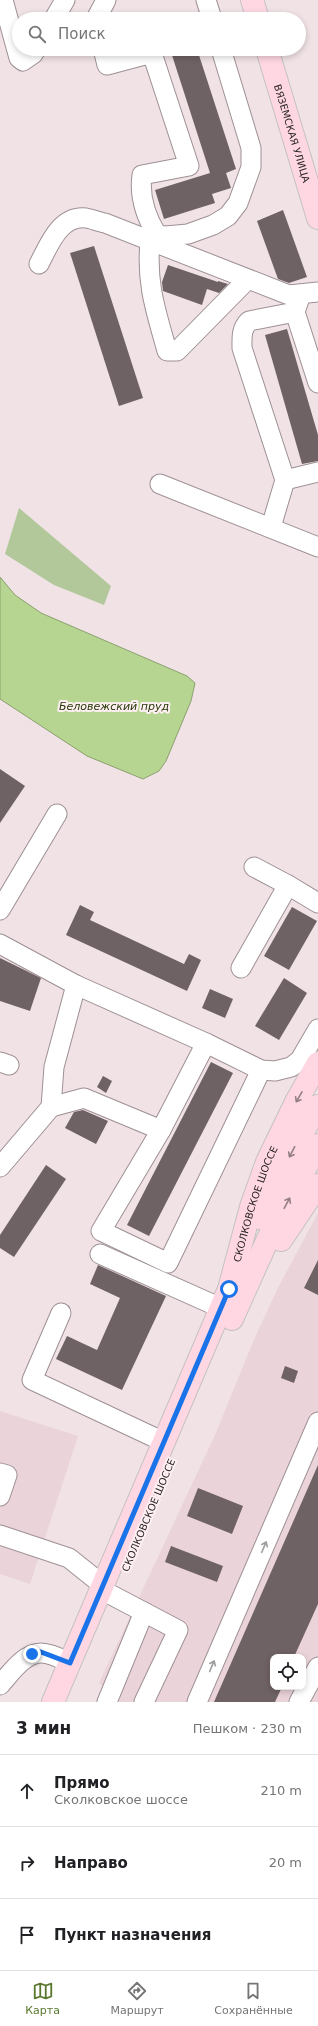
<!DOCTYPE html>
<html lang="ru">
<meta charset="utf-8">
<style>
body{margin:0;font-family:"DejaVu Sans",sans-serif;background:#f2f2f2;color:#202124}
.controls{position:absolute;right:12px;bottom:12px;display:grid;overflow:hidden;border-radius:8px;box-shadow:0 2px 6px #0003}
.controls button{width:36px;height:36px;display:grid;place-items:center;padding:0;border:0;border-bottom:1px solid #e0e0e0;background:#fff;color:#202124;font:20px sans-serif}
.stop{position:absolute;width:12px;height:12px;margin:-9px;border:3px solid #1a73e8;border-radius:50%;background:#fff}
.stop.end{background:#1a73e8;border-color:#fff;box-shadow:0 1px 4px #0008}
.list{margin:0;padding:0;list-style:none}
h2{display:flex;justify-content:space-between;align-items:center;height:52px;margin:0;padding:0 16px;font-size:17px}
h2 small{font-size:13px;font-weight:400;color:#757577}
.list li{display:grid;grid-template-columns:26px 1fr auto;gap:12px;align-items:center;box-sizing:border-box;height:72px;padding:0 16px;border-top:1px solid #e0e0e0}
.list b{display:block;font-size:15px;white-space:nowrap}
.list p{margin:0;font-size:13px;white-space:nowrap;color:#757577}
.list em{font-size:13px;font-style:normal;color:#757577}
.icon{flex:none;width:22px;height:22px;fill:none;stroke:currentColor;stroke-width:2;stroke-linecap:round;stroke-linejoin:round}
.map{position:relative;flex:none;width:318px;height:1702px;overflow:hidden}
.search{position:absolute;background:#fff;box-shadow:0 2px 6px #0003;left:12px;right:12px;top:12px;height:44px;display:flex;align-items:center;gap:10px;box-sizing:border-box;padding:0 14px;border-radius:22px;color:#757577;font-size:15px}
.sheet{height:268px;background:#fff}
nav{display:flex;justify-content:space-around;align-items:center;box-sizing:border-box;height:56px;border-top:1px solid #e0e0e0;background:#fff;font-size:11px;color:#757577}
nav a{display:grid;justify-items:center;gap:2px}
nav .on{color:#59782e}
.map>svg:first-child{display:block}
.built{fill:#ead3d9;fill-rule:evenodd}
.green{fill:#b2c89a}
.water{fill:#b5d590;stroke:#8ca070}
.building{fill:#6f6265}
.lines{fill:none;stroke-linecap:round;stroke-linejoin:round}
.minor-casing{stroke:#9e9094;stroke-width:21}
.major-casing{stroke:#c4c2c3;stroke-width:24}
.minor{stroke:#fff;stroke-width:19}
.major{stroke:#fed7e2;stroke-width:22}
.oneway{stroke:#947e84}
.oneway2{stroke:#a09d9e}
.route{stroke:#1a73e8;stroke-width:5}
.labels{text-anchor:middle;stroke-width:4;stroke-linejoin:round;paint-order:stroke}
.street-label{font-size:10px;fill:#2b2627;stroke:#feeff3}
.water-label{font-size:11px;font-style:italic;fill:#253806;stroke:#feeff3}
</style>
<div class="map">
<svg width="318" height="1702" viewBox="0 0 318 1702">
<rect width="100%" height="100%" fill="#f0e2e5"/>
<g class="built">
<path d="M318,1213V1702H120L99,1683L215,1435L255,1337L279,1286ZM273,1657H303V1687H273Z"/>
<polygon points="0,1411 78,1436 30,1584 0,1574"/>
</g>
<polygon class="green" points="19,508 111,586 104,605 54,585 5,554"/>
<polygon class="water" points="0,577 15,595 41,613 187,676 195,683 191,701 166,761 159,771 143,779 87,756 0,699"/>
<g class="building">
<polygon points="170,49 197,49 236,169 226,173 231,188 212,194 215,203 164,219 155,190 210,173"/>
<polygon points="283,210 307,277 289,283 278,279 257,221"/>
<polygon points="94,246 143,398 119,406 70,253"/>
<polygon points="168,265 218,282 218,281 228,284 219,293 207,289 202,305 163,291 162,282"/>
<polygon points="287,329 318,435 318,461 302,464 265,335"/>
<polygon points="0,769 25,786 0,823"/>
<polygon points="80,905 94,912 90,920 184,964 189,954 201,960 187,991 66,935"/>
<polygon points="292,907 317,921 289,970 264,956"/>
<polygon points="0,958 41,978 30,1011 0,1001"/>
<polygon points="284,978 307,993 279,1040 255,1026"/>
<polygon points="210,989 233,999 225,1018 202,1008"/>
<polygon points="211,1062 233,1073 149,1236 127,1225"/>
<polygon points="103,1076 112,1081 106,1093 97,1087"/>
<polygon points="83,1110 108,1121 96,1144 65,1128 74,1112"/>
<polygon points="46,1165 66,1179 14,1257 0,1248 0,1235"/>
<polygon points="318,1260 318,1295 304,1288"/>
<polygon points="98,1265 166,1296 122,1390 56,1359 67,1336 97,1350 120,1298 90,1284"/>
<polygon points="285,1366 298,1371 294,1383 281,1378"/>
<polygon points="318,1465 318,1604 294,1657 273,1657 273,1687 282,1687 275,1702 214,1702"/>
<polygon points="198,1488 243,1506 232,1534 187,1516"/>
<polygon points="171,1546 223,1566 217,1582 165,1562"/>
</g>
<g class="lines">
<defs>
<g id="minor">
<polyline points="3,0 19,58 23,61 33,54 36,49"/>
<polyline points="206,0 212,19"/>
<polyline points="54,19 65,0"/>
<polyline points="96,19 106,0"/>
<path d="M103,49L107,65L152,53L189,166L142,175C139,196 146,217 157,235L166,236L188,234L213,225L228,216L238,203L251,167V148L221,49"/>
<path d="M150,242C146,284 156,311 167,351H177L248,279"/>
<path d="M39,264C49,245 60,215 86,218C92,219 99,222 105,223L289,295L318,292"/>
<polyline points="299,300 295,312 318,383"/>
<path d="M295,312L249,321C241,329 242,337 242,348L285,480L318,472"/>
<polyline points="160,484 318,547"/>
<polyline points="271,527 285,480"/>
<polyline points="254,867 288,885"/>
<polyline points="0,910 57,814"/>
<polyline points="0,944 76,985 206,1043 261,1070 275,1071 291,1067 300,1060 318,1029"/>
<polyline points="241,968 288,885 318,903"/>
<polyline points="206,1043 161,1130 101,1231 168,1263 261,1070"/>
<polyline points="0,1062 9,1065"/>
<polyline points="51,1107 84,1098 161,1130"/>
<polyline points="0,1167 51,1107 54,1067 76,985"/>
<polyline points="100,1254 221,1308"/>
<polyline points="61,1313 32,1380 164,1442"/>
<polyline points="0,1473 7,1475 0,1496"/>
<polyline points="0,1535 69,1558 104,1586"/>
<polyline points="102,1590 178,1630 144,1702"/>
<path d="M0,1685C10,1674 24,1653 41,1653C51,1653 62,1659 70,1663"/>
<polyline points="107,1702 144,1612"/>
<polyline points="197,1702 318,1422"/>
<polyline points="299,1702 318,1667"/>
</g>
<g id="major">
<polyline points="252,0 258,19"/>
<path id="s1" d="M267,49L318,218"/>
<polyline points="260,1218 293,1149 318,1106"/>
<polyline points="281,1240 318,1185"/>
<polyline points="232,1319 272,1230 318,1145"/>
<path id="s2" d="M53,1702L229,1289L251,1207L267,1162L296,1102L318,1063"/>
</g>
</defs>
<use href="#minor" class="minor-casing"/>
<use href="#major" class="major-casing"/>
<use href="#minor" class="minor"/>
<use href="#major" class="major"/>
</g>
<defs><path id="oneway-shaft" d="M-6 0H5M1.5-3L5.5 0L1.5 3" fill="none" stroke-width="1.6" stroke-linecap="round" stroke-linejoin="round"/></defs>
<g class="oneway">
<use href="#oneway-shaft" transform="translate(299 1097) rotate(120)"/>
<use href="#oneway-shaft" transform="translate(292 1152) rotate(117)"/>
<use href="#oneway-shaft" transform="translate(287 1203) rotate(-62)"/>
</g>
<g class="oneway2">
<use href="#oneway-shaft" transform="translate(264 1547) rotate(-67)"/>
<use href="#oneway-shaft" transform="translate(212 1666) rotate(-67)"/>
</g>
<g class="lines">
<polyline class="route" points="32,1654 41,1652 70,1663 229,1289"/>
</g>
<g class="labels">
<g class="street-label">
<text dy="4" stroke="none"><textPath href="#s1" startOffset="88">ВЯЗЕМСКАЯ УЛИЦА</textPath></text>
<text dy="4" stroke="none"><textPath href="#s2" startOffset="538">СКОЛКОВСКОЕ ШОССЕ</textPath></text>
<text transform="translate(148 1515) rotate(-67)" y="4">СКОЛКОВСКОЕ ШОССЕ</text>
</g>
<g class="water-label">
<text x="114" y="710">Беловежский пруд</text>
</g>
</g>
</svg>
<div class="controls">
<button><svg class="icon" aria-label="locate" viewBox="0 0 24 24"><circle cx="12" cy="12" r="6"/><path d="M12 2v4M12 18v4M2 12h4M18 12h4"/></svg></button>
</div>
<div class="stop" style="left:229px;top:1289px"></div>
<div class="stop end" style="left:32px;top:1654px"></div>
<div class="search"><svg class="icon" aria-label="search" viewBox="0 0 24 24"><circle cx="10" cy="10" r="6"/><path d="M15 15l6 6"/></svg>Поиск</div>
</div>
<section class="sheet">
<h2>3 мин<small>Пешком · 230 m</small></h2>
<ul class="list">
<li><svg class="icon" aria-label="ahead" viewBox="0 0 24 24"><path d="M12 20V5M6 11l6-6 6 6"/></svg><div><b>Прямо</b><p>Сколковское шоссе</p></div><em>210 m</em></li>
<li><svg class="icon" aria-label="right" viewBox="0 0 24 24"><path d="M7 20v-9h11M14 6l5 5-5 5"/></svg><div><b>Направо</b></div><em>20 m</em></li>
<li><svg class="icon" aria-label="arrive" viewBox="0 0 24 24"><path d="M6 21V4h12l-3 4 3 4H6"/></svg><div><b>Пункт назначения</b></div></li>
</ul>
</section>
<nav>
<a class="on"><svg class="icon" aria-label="map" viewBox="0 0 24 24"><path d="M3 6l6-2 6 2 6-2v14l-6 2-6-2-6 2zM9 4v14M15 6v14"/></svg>Карта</a>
<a><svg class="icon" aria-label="directions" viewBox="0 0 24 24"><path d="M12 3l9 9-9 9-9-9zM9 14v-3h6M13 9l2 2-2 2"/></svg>Маршрут</a>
<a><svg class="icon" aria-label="saved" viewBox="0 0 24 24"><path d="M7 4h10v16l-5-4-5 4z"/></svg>Сохранённые</a>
</nav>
